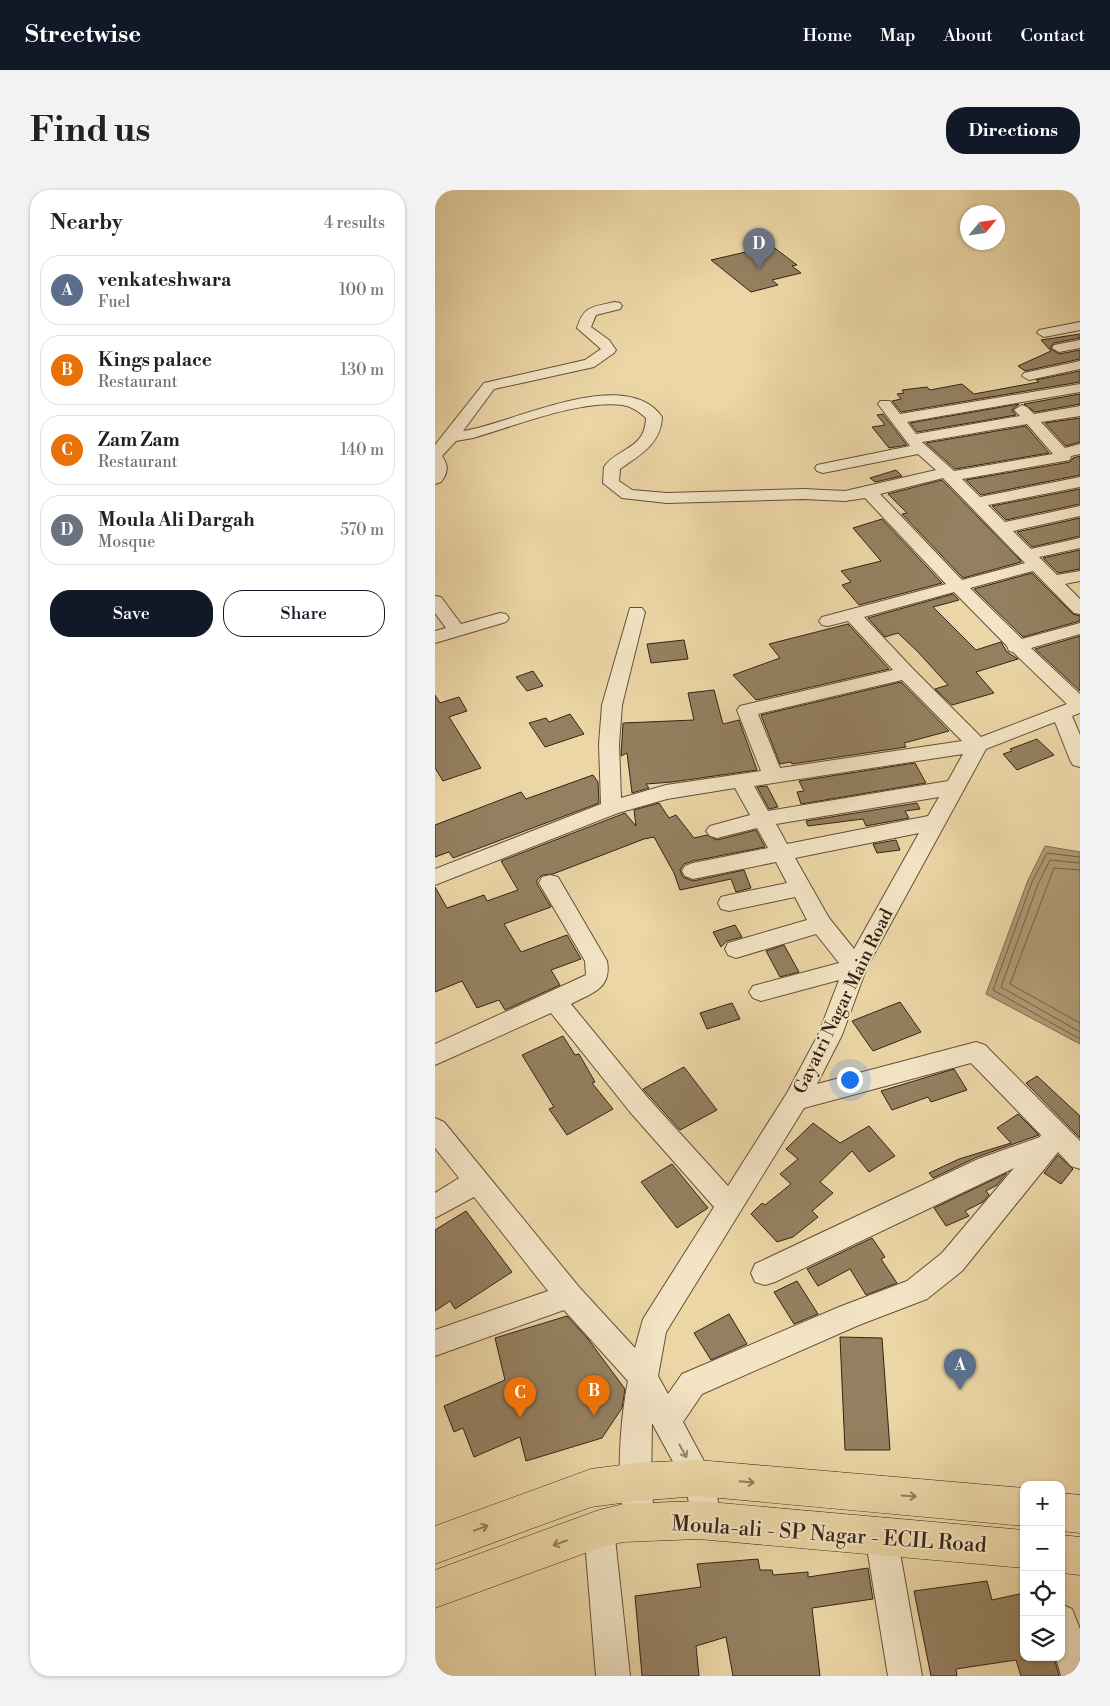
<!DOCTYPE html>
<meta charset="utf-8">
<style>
body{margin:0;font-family:"Libre Bodoni",serif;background:#f2f2f2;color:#222}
.controls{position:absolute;right:15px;bottom:15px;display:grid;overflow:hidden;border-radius:10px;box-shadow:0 1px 4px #0004}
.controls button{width:45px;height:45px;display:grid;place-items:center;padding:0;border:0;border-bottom:1px solid #e0e0e0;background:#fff;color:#222;font:25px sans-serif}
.compass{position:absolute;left:525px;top:15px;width:45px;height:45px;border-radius:50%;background:#fff;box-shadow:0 1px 4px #0004;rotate:61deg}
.you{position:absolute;left:414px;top:889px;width:18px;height:18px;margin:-12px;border:4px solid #fff;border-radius:50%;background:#1a73e8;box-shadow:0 0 0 8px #1a73e833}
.badge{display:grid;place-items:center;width:32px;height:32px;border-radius:50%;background:#111827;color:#fff;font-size:16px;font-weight:700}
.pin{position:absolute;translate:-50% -41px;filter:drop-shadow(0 1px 2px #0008)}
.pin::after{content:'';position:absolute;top:26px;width:18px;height:15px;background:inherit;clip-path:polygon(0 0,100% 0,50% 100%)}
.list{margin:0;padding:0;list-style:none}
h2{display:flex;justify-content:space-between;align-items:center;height:65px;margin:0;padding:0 20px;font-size:21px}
h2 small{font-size:16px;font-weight:400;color:#767676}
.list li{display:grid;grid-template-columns:32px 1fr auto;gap:15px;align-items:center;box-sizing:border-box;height:70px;margin:0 10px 10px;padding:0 10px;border:1px solid #e0e0e0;border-radius:20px}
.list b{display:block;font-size:19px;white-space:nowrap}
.list p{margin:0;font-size:16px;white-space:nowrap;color:#767676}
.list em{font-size:16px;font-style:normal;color:#767676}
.actions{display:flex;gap:10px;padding:15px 20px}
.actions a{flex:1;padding:11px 0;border:1px solid #111827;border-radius:20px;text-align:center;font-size:18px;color:#111827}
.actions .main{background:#111827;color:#fff}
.icon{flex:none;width:28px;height:28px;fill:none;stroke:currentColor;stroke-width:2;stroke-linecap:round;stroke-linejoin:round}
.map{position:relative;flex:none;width:645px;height:1486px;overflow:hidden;border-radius:20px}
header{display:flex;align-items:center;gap:30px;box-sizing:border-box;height:70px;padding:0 25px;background:#111827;color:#fff}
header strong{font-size:24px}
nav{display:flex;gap:28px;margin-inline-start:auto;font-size:18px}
.intro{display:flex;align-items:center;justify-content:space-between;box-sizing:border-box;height:120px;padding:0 30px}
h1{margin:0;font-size:35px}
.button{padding:12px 22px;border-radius:20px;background:#111827;color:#fff;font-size:18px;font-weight:700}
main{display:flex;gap:30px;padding:0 30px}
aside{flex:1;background:#fff;border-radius:20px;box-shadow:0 1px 4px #0004}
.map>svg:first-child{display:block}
.water{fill:#ae9974;stroke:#7e6a4e}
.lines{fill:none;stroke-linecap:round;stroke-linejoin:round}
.shore{stroke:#725e44;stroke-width:1}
.building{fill:#948060;stroke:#352314}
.minor-casing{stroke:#635038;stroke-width:2}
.major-casing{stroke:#352314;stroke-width:1}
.minor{fill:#f3e4c5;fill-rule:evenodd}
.major{fill:#ecd6a6;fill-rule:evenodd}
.oneway{stroke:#94846c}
.oneway2{stroke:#907c5d}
.labels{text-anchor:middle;stroke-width:4;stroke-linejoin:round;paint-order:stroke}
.street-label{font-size:18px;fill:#352314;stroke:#f3e4c5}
.near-street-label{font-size:21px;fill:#352314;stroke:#f3e4c5}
</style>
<header>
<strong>Streetwise</strong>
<nav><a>Home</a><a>Map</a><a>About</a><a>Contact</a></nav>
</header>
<div class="intro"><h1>Find us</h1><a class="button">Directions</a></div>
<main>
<aside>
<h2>Nearby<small>4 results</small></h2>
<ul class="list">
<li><span class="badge" style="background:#5c6f8a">A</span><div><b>venkateshwara</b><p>Fuel</p></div><em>100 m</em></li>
<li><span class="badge" style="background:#e8710a">B</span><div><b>Kings palace</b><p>Restaurant</p></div><em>130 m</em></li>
<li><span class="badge" style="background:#e8710a">C</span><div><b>Zam Zam</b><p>Restaurant</p></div><em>140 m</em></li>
<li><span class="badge" style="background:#6b7280">D</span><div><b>Moula Ali Dargah</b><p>Mosque</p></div><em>570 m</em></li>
</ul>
<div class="actions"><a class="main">Save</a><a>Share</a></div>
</aside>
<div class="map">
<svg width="645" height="1486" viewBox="0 0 645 1486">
<rect width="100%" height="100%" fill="#ecd6a6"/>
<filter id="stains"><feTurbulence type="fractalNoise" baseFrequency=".004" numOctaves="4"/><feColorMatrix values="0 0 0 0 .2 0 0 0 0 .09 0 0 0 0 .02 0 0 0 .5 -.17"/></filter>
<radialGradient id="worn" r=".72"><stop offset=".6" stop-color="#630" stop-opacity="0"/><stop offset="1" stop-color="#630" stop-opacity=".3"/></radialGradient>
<polygon class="water" points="610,656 645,662 645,854 551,804 593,690"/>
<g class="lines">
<g class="shore">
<polyline points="645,667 612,663 597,692 558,800 645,849"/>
<polyline points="645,673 615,670 603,694 566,797 645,842"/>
<polyline points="645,680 619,678 575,794 645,833"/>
</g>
</g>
<g class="building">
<polygon points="337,56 362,75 357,76 366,83 337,90 343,95 316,102 276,70"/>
<polygon points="645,144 645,148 619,153 615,158 624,164 645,160 645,169 590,181 583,176 616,161 606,150"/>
<polygon points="645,181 645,192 466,222 457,211 466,209 462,204 469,203 467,200 492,197 495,200 527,194 539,204 604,192 601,190"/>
<polygon points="645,204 645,214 600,222 589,214"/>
<polygon points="584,214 577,220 581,225 482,242 475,233"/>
<polygon points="448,224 472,255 454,258 437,237 450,235 442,225"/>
<polygon points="645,228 645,252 631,256 610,233"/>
<polygon points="591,236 614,263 520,279 491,253"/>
<polygon points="645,266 645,285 546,305 531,290 635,272 638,268"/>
<polygon points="461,280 467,286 440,292 435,288"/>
<polygon points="507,290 585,370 586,372 528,388 467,324 472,323 453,304"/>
<polygon points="645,299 645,314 571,330 557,316"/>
<polygon points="645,328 645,346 597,357 582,342"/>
<polygon points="447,329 507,393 424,415 407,395 416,392 406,381 446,371 418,338"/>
<polygon points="645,360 645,379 623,383 608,368"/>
<polygon points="597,383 638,424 645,426 645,431 588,447 539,399"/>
<polygon points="518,404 524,410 498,417 541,460 566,452 572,462 583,469 541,482 559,503 517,515 500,499 513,495 483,462 463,443 450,447 433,428"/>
<polygon points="413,434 454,479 321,510 298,485 345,468 334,454"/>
<polygon points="645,446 645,501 600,459"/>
<polygon points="249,450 253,469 216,473 212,454"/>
<polygon points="98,481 108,496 92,501 81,487"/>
<polygon points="466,492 514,541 469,553 471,557 357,574 356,572 345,574 326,525"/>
<polygon points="279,500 288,534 304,530 322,580 237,592 211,594 214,598 197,603 192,563 186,566 188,533 259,530 253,503"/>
<polygon points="0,505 5,513 24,507 32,521 14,527 46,578 8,591 0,578"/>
<polygon points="135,524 149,544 110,557 94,533 111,528 114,532"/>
<polygon points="602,549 619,565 582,580 568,564 577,561 575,559"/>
<polygon points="480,573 491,593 366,614 362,602 369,601 364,591"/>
<polygon points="158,585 163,592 164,613 18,668 14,662 0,667 0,635 86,602 91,609"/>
<polygon points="332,596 343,617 334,619 322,597"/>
<polygon points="224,613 234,628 241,625 259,648 272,645 282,650 321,640 330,657 258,671 249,674 245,680 248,687 258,691 309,680 316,698 301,702 296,689 245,700 239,683 219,647 209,649 118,684 107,685 102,690 102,694 116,717 69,734 86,762 132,745 146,769 116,780 125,795 70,820 64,810 42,818 27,791 0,802 0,697 12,718 49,705 52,711 83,700 66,671 190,623 201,636 199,620"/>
<polygon points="482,613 485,619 470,621 474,628 431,636 428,629 373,636 371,631"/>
<polygon points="461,650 465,660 442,663 438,654"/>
<polygon points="300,735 307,747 292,751 286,757 278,742"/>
<polygon points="349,755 364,782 345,787 331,761"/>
<polygon points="465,812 486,842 438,861 417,831"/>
<polygon points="297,813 305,829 272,839 265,823"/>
<polygon points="128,846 140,865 144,864 160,892 157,893 178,919 132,945 114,919 119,917 87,865"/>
<polygon points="249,877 282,920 245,940 208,899"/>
<polygon points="519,879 532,900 496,912 493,907 457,920 446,901"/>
<polygon points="602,886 645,926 645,948 591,893"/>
<polygon points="583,924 604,945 542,967 498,988 494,983 524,969 576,953 562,938"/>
<polygon points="378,933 405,953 434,936 460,966 434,982 417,961 385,992 398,1003 377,1021 383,1027 358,1047 342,1052 316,1024 327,1013 330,1015 356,994 345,984 363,969 351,959"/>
<polygon points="623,965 638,979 626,994 609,983"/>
<polygon points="237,974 273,1018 242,1038 206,992"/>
<polygon points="572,983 562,995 551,1001 554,1005 548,1012 530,1021 534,1026 511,1036 499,1018"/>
<polygon points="31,1021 77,1082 20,1119 15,1111 0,1121 0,1040"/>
<polygon points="437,1048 450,1067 446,1069 462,1093 431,1105 415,1079 383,1096 372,1079"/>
<polygon points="362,1091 383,1124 359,1134 339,1102"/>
<polygon points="294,1124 312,1154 276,1170 259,1143"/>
<polygon points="132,1126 153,1149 190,1199 187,1218 167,1248 91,1271 85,1247 39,1267 28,1238 19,1242 9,1216 70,1190 60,1148"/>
<polygon points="405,1147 447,1148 455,1260 410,1260"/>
<polygon points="323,1369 325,1380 337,1380 338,1385 373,1382 373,1387 433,1378 438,1409 377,1418 385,1486 298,1486 291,1447 261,1456 264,1486 207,1486 200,1406 266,1397 262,1374"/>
<polygon points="552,1391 557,1410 589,1403 589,1467 619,1467 624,1486 586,1486 581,1470 521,1479 522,1486 496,1486 479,1401"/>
</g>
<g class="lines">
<defs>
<g id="minor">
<path d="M180,112L185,113L187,116L185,119L161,125L156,137L174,150L181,160L179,163L159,177L59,199L28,241C77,234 190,174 227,227C226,254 205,265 185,279L184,291L197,300L232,303L368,299L410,301L501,280L483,264L388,283L382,281L380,278L382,275L475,256L443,214L445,211H455L465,224L645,194V202L472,232L481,244L585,226L579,220L587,215L592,217L599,224L645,216V226L606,232L630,258L645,254V264L636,266L635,270L527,289L545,307L645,287V297L553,315L570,332L645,316V326L578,341L596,359L645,348V358L604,367L622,385L645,381V391L630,394L645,409V424L639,423L598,381L535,398L587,449L645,433V444L596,458L645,504V523L637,526L645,545V577L638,575L635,570L620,532L551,559L432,777L407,845L382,894L541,852L550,855L645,951V979L636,976L623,962L527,1081L492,1109L424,1135L267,1204L248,1232L278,1288L287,1330L283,1341L272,1345L261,1341L249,1292L217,1233L216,1292L220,1333L216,1344L205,1348L194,1344C179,1307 185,1230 193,1191L129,1120L0,1166V1140L113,1101L39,1007L0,1028V1003L24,988L0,958V928L9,932L144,1097L200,1158L208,1129L279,1017L195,922L116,823L0,875V854L151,785L150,771L104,693L107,687L115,685L123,687L172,771C177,799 157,803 136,814L213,908L293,996L352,903L383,845L404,790L326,811L318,808L314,802L318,796L404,773L381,744L301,768L293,765L290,759L293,753L372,730L360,707L294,721L286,719L283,713L286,707L294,705L352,693L341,672L258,689L250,686L247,681L250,676L258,673L333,658L322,638L282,648L275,646L271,641L275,636L315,625L300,598L232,609L183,623L0,695V679L166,614L164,554L167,515L195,418H207L210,422L187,515L184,554L186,608L231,595L326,581L302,520L305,516L458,480L413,431L393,436L387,435L384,431L387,427L511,394L430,308L410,311L368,309L232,313L187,308L168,293L169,277C183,257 210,260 211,228C204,222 198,217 188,215C146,209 80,236 38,248L21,251L7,266C14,276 13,283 6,292L0,294V255L49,193L150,170L166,159L142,138C149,115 158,117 180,112ZM592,234L618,264L519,281L487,252ZM508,288L586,369L590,373L527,390L445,304ZM519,402L572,456L574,461L578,462L632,514L546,547L478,479L429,427ZM467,490L527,551L345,578L323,524ZM528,564L513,591L333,621L319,596ZM504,607L493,626L352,654L341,634ZM484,643L419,759L394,728L360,668ZM536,873L606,945L605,947L543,969L320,1074L316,1083L320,1092L330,1095L340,1092L579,978L507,1063L472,1091L404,1117L247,1184L233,1204L223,1186L231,1142L369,918Z"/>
<polygon points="645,132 645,140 609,147 602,143 604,140"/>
<polygon points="645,150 645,158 624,162 617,158 619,155"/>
<polygon points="645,171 645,179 594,190 587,186 589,183"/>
<polygon points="0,406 6,407 26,434 65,423 71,424 74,428 71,432 0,453 0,441 11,438 0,423"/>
<polygon points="164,1324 175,1328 179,1339 195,1486 161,1486 149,1339 153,1328"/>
<polygon points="446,1330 457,1335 462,1346 487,1486 453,1486 430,1346 435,1335"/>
<polygon points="626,1414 637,1419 645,1439 645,1486 626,1486 621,1467 626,1467"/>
</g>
<g id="major">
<polygon points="263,1270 589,1298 589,1336 263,1306 201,1311 156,1317 0,1374 0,1336 156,1279 201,1273"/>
<polygon points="626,1303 645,1305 645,1343 626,1341"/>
<polygon points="263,1311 589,1340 589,1378 263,1349 188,1352 164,1358 0,1418 0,1380 164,1320 188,1314"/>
<polygon points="626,1345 645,1347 645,1385 626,1383"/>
</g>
</defs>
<use href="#minor" class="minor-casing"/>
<use href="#major" class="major-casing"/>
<use href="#minor" class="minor"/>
<use href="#major" class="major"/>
</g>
<defs><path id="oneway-shaft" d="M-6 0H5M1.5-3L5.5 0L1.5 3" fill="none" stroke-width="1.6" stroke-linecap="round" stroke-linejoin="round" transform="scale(1.25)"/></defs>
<use class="oneway" href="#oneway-shaft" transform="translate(248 1261) rotate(61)"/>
<g class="oneway2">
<use href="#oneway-shaft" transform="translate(312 1292) rotate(5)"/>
<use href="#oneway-shaft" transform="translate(474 1306) rotate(4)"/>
<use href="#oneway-shaft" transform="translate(46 1338) rotate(-20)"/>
<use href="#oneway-shaft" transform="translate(125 1353) rotate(160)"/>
</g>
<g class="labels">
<g class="street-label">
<text transform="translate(408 811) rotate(-64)" y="6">Gayatri Nagar Main Road</text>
</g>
<g class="near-street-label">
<text transform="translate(394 1344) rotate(4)" y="7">Moula-ali - SP Nagar - ECIL Road</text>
</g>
</g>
<rect width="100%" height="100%" filter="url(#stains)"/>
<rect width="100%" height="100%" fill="url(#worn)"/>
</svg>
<div class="controls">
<button>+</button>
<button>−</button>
<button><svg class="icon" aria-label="locate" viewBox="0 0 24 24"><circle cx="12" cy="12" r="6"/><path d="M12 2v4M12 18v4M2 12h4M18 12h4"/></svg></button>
<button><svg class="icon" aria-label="layers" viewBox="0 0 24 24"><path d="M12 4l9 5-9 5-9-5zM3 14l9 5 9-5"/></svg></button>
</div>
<svg class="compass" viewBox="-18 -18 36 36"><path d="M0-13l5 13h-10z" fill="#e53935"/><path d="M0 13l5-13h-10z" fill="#767676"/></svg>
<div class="you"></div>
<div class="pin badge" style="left:525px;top:1200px;background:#5c6f8a">A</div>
<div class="pin badge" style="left:159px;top:1226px;background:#e8710a">B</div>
<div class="pin badge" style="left:85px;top:1228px;background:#e8710a">C</div>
<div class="pin badge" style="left:324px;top:79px;background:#6b7280">D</div>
</div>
</main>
